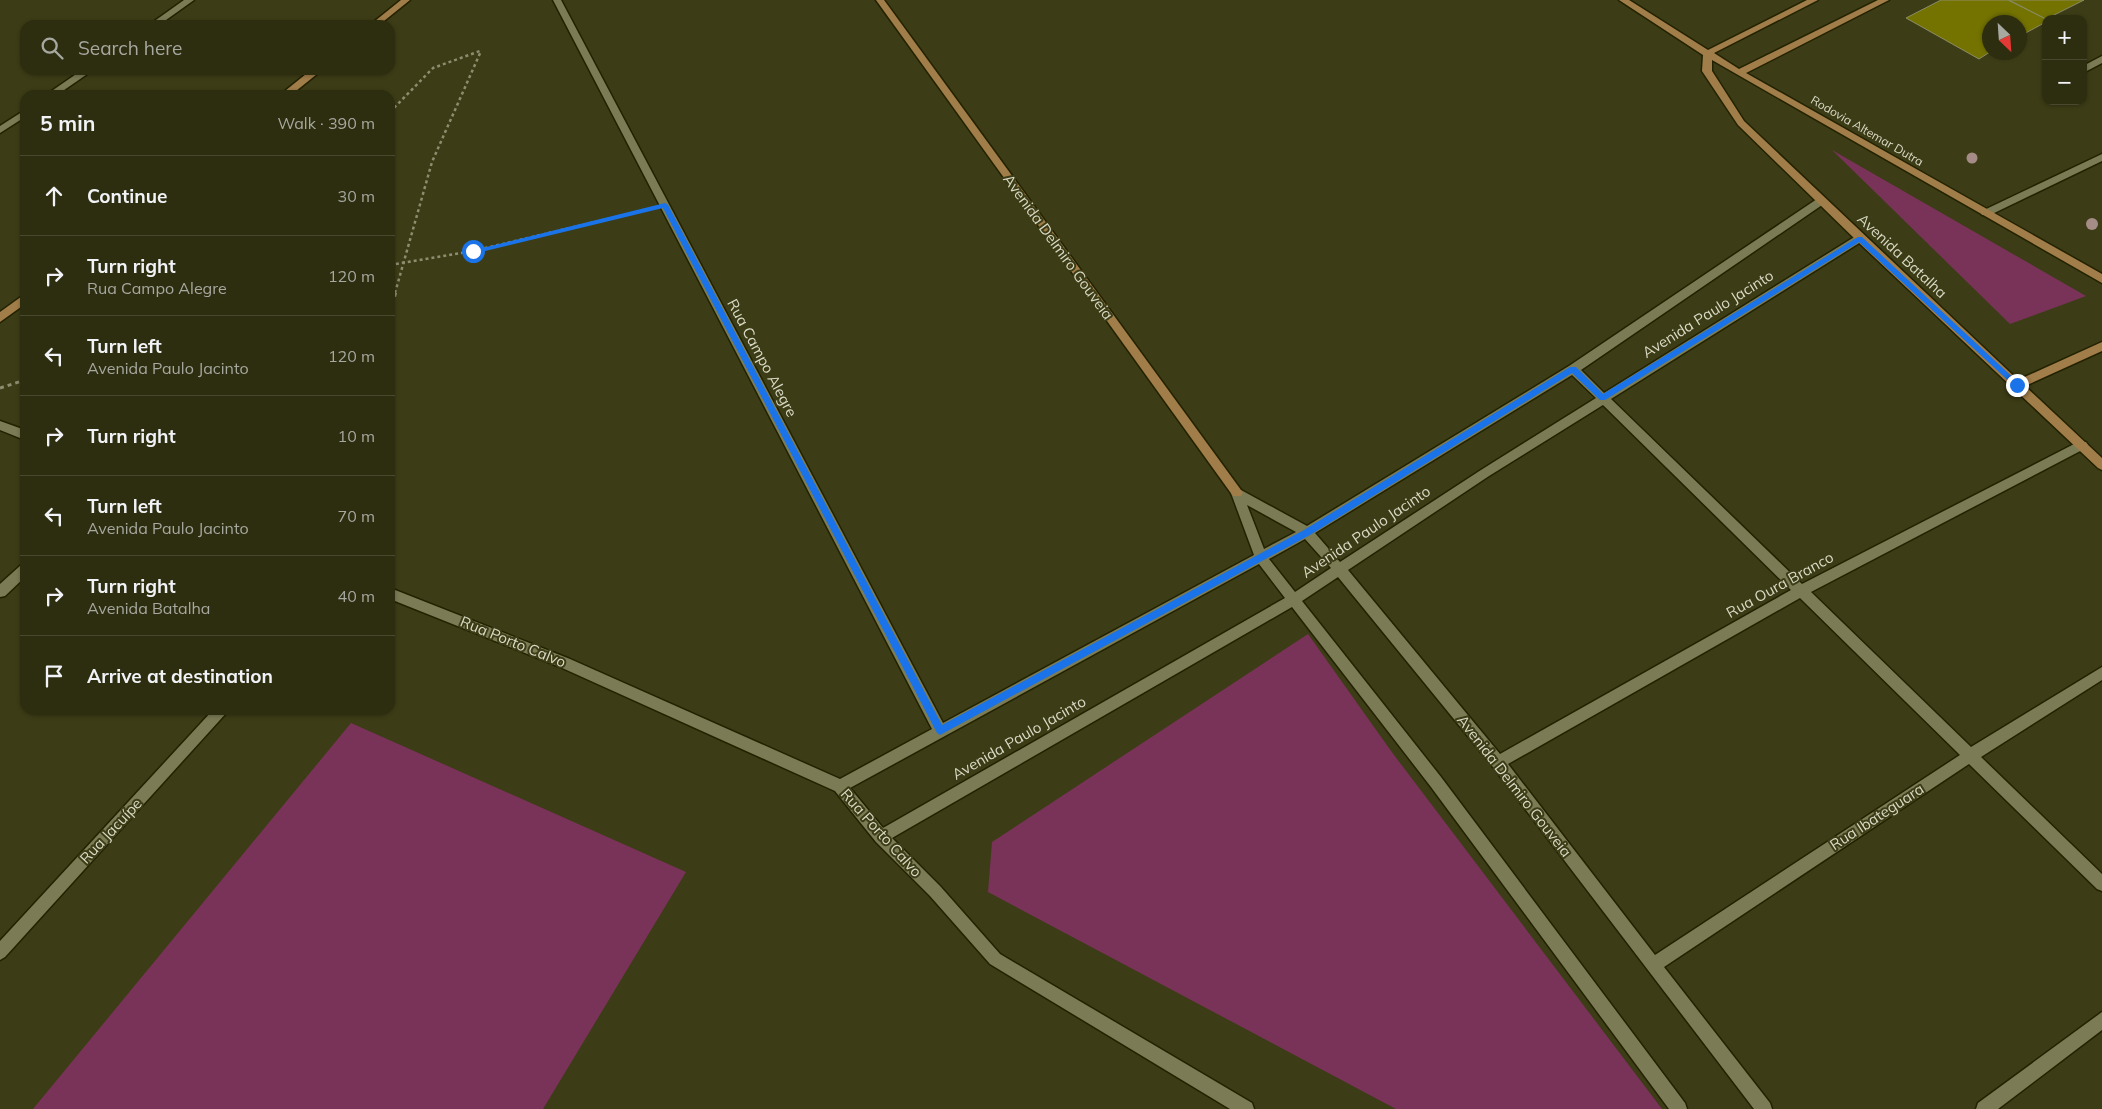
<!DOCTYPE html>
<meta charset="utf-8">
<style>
body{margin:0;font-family:Mulish,sans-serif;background:#39391e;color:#f1f3f6}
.controls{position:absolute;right:15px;top:15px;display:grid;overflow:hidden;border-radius:10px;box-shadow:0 1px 4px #0004}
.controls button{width:45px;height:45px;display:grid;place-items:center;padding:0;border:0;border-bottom:1px solid #484930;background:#2d2d10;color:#f1f3f6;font:25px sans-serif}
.compass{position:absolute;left:1982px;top:15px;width:45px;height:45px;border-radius:50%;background:#2d2d10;box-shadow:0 1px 4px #0004;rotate:155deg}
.stop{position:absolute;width:15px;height:15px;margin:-11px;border:4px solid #1a73e8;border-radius:50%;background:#fff}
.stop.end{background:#1a73e8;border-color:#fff;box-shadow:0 1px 5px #0008}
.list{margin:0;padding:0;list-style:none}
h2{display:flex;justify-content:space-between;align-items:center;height:65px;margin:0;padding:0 20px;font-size:21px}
h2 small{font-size:16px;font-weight:400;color:#a7a89f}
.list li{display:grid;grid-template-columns:32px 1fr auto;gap:15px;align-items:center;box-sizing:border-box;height:80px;padding:0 20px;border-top:1px solid #484930}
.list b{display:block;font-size:19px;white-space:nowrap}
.list p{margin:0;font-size:16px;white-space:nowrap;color:#a7a89f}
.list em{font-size:16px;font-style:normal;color:#a7a89f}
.icon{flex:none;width:28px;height:28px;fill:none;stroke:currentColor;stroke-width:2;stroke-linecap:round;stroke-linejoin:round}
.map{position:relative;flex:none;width:2102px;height:1109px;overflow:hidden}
.search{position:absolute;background:#2d2d10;box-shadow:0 1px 4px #0004;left:20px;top:20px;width:375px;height:55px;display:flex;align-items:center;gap:12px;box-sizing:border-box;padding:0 18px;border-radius:15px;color:#a7a89f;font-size:19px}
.panel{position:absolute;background:#2d2d10;box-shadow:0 1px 4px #0004;left:20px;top:90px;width:375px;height:625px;border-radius:15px}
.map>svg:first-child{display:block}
.green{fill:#793359}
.building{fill:#747300;stroke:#8b8c64}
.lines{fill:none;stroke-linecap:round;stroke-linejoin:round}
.lane-casing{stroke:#232200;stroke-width:3}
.street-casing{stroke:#232200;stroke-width:3}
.secondary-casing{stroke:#232200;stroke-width:3}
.path-far1{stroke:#8d8d70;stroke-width:2.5;stroke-dasharray:3 3;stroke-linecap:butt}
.path{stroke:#8d8d70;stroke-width:3;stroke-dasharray:4 4;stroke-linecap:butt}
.lane{fill:#7b7c55;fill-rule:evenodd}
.street{fill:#7b7c55;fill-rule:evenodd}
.secondary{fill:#a17d49;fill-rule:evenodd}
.tree{fill:#a58c86}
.route{fill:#1a73e8}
.labels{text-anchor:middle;stroke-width:4;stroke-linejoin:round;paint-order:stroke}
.far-street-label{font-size:12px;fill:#d9dac5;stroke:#3c3c16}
.street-label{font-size:15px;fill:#d9dac5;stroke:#3c3c16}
</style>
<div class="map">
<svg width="2102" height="1109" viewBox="0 0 2102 1109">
<rect width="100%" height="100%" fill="#3c3c16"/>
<g class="green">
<polygon points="1832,150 2086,296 2010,324"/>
<polygon points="1308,634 1391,751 1662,1109 1396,1109 988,892 992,842"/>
<polygon points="351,723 686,872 543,1109 33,1109"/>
</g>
<g class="building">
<polygon points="1941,0 2008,0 2046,19 2046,22 2020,36 2020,22 1990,22 1990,52 1979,59 1906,18"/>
<polygon points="2009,0 2084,0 2046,19"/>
</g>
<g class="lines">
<defs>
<g id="lane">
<polygon points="2102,56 2102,63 2083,73 2083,66"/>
<polygon points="2102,154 2102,161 1990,215 1982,215 1981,213 1982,211"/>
</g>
<g id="street">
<polygon points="184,0 194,0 159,25 149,25"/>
<path d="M553,0H561L943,723L1254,555L1231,493L1233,490H1241L1307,526L1569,366L1817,199H1825V203L1581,370L1604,393L1856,236H1864V240L1611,399L1802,584L2078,442H2086L2088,445L2086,448L1811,592L1971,747L2102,667V680L1981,757L2102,874V891L2097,889L1969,764L1664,967L1770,1103L1772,1109H1754L1493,767L1338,577L1302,601L1441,777L1685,1103L1687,1109H1669L1431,787L1292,607L892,838L940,886L1000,954L1252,1103L1254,1109H1230L990,964L930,896L876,842L835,791L560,667L390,599V588L570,659L840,779L932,729ZM1572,375L1596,398L1481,470L1340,562L1315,533ZM1603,405L1791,590L1500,754L1348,570L1489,476ZM1247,505L1296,532L1264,549ZM1305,539L1331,568L1295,592L1269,559ZM1259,564L1285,598L883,828L850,788ZM1800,598L1960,755L1655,955L1508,764Z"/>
<polygon points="82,70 93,70 57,95 46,95"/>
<polygon points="25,110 25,117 0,133 0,126"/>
<polygon points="0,421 25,430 25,440 0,430"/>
<polygon points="25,564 25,577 5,596 0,597 0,584 21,565"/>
<polygon points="213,710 229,710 5,957 0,960 0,941"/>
<polygon points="2102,1012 2102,1030 1998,1109 1976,1109 1978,1103"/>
</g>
<g id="secondary">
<polygon points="401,0 410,0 379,25 370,25"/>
<polygon points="876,0 884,0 1241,490 1243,493 1241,496 1233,496"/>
<polygon points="1619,0 1629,0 1708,50 1807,0 1818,0 1714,53 1739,69 1878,0 1889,0 1746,73 2102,274 2102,283 1712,60 1712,71 1744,121 2018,380 2102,342 2102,351 2025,386 2102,458 2102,470 2098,468 1856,240 1738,125 1702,71 1703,55"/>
<polygon points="311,70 322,70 291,95 280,95"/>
<polygon points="25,294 25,304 0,322 0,312"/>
</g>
</defs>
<use href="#lane" class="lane-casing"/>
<use href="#street" class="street-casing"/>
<use href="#secondary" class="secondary-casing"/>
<g class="path-far1">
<polyline points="390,112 433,68 480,51"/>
<polyline points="390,265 473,251 637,212"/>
<polyline points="395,293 432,162 481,51"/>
</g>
<g class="path">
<polyline points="390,312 396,292"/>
<polyline points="0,388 25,380"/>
</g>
<use href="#lane" class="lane"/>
<use href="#street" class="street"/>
<use href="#secondary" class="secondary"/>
</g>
<g class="tree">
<circle cx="1972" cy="158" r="5.5"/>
<circle cx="2092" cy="224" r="6"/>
</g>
<polygon class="route" points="665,203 668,205 942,725 1304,530 1570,367 1576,367 1603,394 1858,237 1862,237 2021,385 2020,387 2015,387 1859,242 1605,400 1600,400 1572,373 1310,535 940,735 937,733 663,208 473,254 470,251"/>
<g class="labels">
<g class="far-street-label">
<text transform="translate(1867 131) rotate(30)" y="4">Rodovia Altemar Dutra</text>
</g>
<g class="street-label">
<text transform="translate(1058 247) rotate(54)" y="5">Avenida Delmiro Gouveia</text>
<text transform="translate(1902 256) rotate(43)" y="5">Avenida Batalha</text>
<text transform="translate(1708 314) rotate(-32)" y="5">Avenida Paulo Jacinto</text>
<text transform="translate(762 358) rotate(62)" y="5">Rua Campo Alegre</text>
<text transform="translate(1366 532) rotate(-34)" y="5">Avenida Paulo Jacinto</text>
<text transform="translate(1780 585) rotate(-29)" y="5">Rua Oura Branco</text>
<text transform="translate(513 642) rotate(22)" y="5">Rua Porto Calvo</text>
<text transform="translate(1019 738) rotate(-30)" y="5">Avenida Paulo Jacinto</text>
<text transform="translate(1514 786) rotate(52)" y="5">Avenida Delmiro Gouveia</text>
<text transform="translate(1877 817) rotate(-33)" y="5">Rua Ibateguara</text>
<text transform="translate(111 831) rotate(-47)" y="5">Rua Jacuípe</text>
<text transform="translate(881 833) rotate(48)" y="5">Rua Porto Calvo</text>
</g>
</g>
</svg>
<div class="controls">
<button>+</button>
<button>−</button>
</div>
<svg class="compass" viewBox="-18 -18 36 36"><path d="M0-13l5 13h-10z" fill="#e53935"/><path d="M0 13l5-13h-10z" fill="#a7a89f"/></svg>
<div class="stop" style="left:473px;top:251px"></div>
<div class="stop end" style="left:2017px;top:385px"></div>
<div class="search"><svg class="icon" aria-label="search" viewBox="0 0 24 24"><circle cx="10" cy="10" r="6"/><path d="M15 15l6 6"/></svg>Search here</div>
<section class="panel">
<h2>5 min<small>Walk · 390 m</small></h2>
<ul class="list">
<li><svg class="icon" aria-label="ahead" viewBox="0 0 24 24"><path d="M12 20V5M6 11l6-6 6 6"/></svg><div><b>Continue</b></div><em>30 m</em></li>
<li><svg class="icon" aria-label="right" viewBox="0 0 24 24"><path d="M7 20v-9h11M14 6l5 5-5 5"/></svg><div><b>Turn right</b><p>Rua Campo Alegre</p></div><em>120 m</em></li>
<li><svg class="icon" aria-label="left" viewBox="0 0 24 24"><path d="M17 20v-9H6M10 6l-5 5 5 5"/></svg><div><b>Turn left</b><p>Avenida Paulo Jacinto</p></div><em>120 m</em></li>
<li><svg class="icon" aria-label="right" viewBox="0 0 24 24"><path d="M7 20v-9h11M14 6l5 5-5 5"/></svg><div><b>Turn right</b></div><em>10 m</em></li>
<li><svg class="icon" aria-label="left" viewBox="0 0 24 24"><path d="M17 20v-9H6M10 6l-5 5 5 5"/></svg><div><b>Turn left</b><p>Avenida Paulo Jacinto</p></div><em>70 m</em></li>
<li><svg class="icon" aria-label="right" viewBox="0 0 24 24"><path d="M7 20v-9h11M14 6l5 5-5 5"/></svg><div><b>Turn right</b><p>Avenida Batalha</p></div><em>40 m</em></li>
<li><svg class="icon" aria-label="arrive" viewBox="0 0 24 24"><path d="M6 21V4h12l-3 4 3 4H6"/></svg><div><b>Arrive at destination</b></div></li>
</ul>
</section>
</div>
